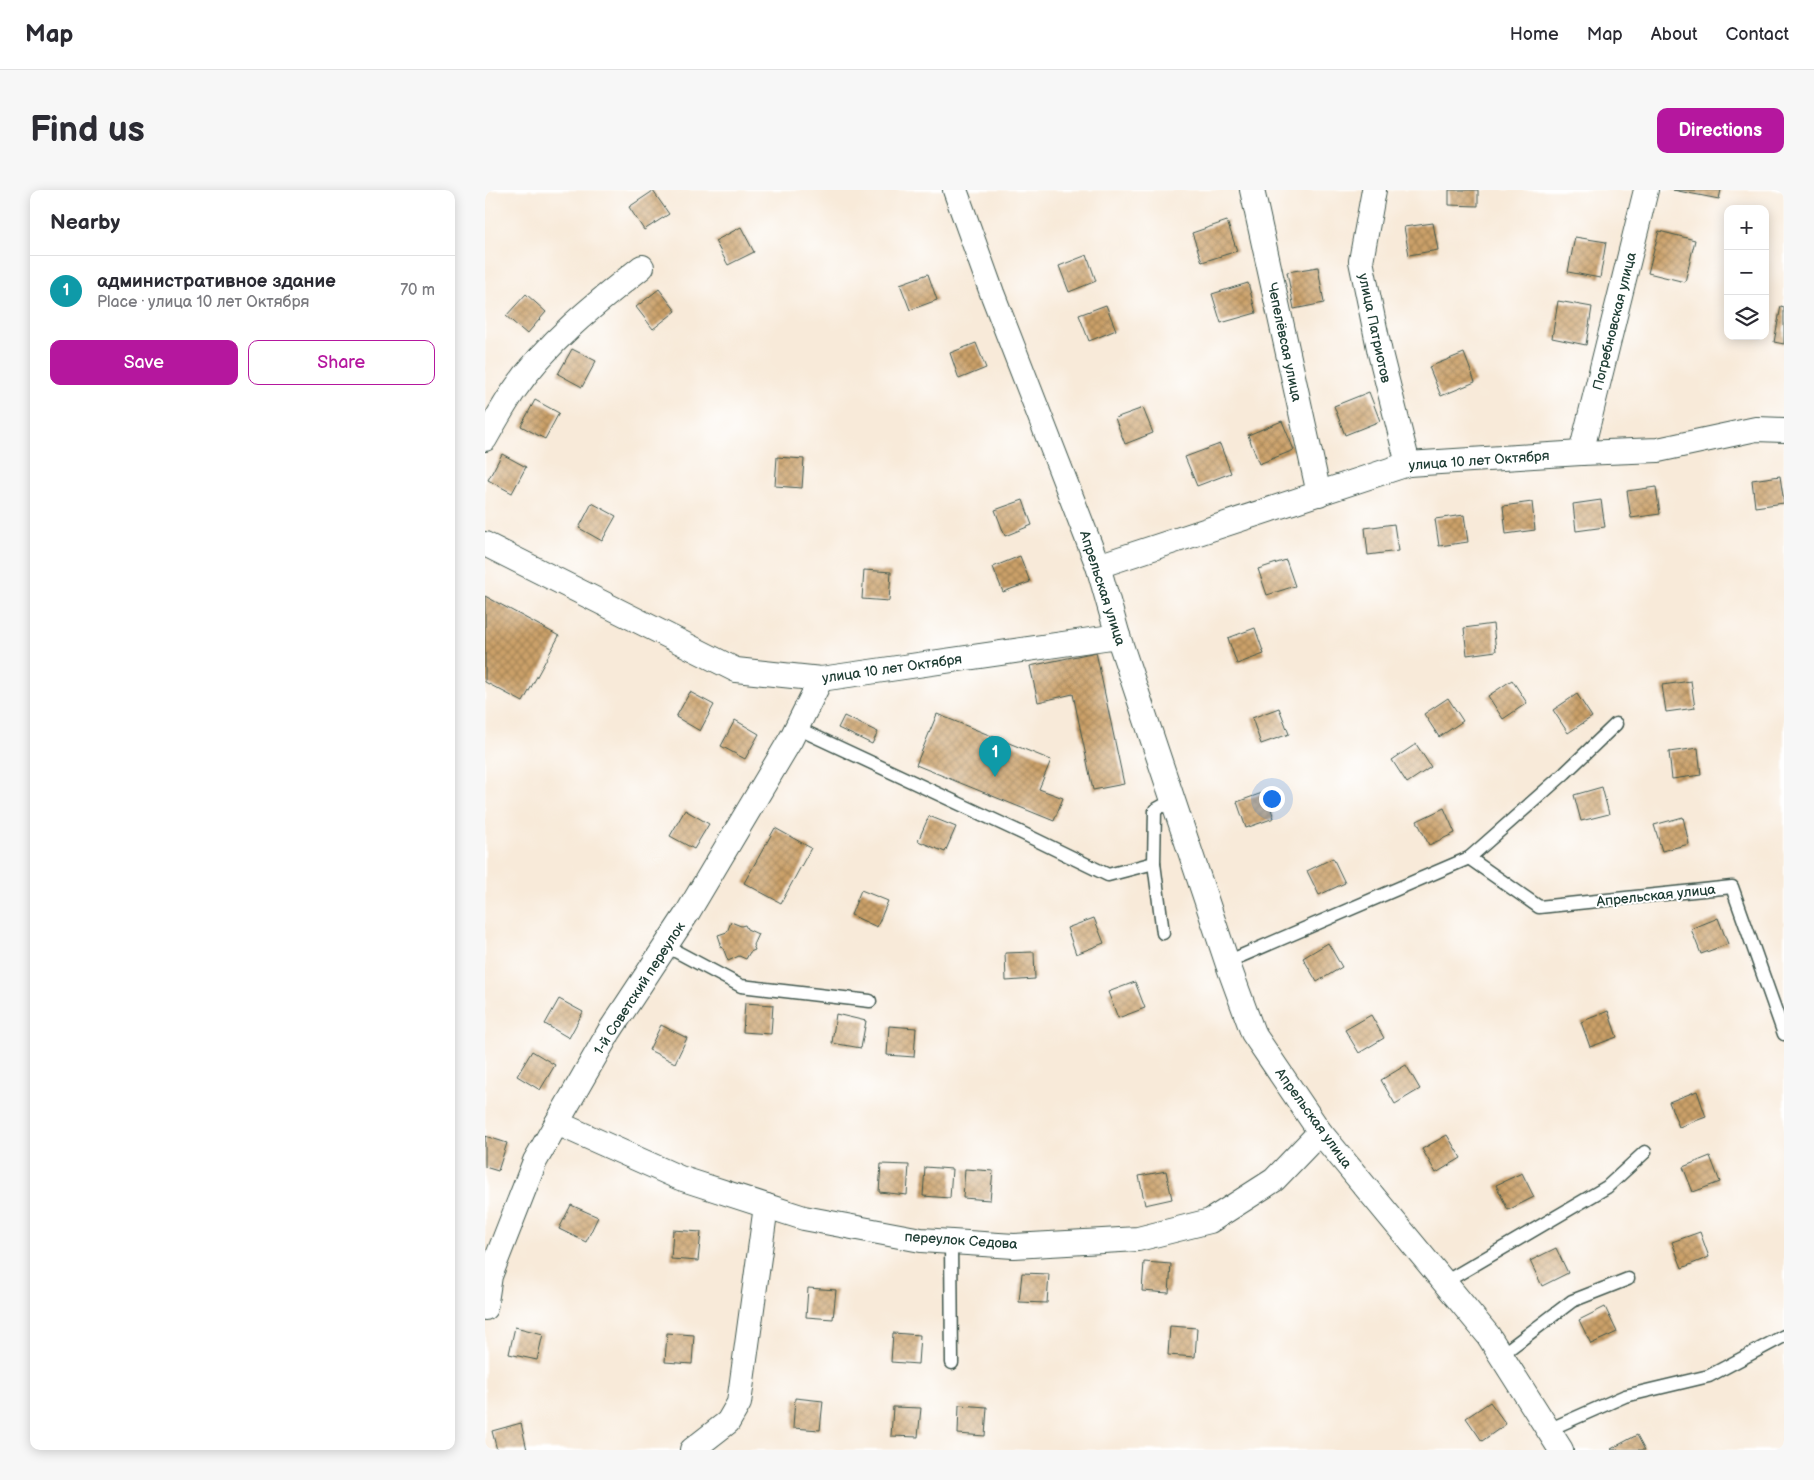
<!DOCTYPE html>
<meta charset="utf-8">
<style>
body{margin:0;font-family:"Balsamiq Sans",sans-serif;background:#f7f7f7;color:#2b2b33}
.controls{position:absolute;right:15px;top:15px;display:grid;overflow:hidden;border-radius:10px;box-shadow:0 2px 12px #0003}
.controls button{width:45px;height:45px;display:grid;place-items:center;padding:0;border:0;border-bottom:1px solid #e1e1e2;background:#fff;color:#2b2b33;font:25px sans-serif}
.you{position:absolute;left:786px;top:608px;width:18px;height:18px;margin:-12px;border:4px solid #fff;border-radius:50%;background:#1a73e8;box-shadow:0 0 0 8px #1a73e833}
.badge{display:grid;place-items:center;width:32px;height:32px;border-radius:50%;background:#b5179e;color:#fff;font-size:16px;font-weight:700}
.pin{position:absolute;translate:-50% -41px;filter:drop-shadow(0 1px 2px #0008)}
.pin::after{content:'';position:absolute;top:26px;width:18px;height:15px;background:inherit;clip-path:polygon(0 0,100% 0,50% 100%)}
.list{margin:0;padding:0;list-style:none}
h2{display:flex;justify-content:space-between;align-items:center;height:65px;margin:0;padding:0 20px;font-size:21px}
h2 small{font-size:16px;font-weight:400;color:#7c7c81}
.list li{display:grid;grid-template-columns:32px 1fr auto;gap:15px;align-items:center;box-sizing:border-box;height:70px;padding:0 20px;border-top:1px solid #e1e1e2}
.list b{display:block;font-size:19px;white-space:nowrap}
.list p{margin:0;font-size:16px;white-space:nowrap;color:#7c7c81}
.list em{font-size:16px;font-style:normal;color:#7c7c81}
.actions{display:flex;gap:10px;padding:15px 20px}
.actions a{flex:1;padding:11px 0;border:1px solid #b5179e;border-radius:10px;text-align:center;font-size:18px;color:#b5179e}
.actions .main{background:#b5179e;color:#fff}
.icon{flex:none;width:28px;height:28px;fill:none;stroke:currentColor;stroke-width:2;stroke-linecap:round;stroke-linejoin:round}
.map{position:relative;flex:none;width:1299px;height:1260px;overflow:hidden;border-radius:10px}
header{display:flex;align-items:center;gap:30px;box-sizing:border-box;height:70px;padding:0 25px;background:#fff;border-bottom:1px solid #e1e1e2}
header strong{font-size:24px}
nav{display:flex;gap:28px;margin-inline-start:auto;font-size:18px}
.intro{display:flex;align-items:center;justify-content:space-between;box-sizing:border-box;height:120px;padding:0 30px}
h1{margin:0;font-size:35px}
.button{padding:12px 22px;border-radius:10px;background:#b5179e;color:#fff;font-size:18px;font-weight:700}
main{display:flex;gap:30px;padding:0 30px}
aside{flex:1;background:#fff;border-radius:10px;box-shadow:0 2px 12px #0003}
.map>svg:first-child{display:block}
.building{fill:url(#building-cross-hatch)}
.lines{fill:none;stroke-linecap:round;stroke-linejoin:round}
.service-casing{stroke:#40574d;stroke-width:15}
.minor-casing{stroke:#40574d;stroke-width:26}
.service{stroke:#fff;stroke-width:12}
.minor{stroke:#fff;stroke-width:24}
.labels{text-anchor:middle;stroke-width:4;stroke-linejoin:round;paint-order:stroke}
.street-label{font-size:14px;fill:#1f3d34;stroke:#fff}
</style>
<header>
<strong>Map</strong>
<nav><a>Home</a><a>Map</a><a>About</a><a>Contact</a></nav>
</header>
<div class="intro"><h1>Find us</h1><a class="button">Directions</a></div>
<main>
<aside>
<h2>Nearby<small></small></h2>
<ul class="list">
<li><span class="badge" style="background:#0f9aa8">1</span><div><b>административное здание</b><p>Place · улица 10 лет Октября</p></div><em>70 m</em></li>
</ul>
<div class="actions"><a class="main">Save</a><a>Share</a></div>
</aside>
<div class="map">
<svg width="1299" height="1260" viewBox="0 0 1299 1260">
<defs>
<pattern id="building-cross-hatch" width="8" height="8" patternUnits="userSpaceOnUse" patternTransform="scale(1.25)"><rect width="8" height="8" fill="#cba069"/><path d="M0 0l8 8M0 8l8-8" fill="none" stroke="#a48457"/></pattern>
</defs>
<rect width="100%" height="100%" fill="#fff"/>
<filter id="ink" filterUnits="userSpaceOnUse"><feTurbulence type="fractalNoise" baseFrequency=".02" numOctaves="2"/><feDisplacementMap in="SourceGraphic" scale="10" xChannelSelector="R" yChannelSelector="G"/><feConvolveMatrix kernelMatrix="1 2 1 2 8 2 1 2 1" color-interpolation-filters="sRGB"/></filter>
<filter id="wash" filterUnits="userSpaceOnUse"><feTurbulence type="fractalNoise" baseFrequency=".0096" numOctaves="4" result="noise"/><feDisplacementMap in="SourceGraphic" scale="20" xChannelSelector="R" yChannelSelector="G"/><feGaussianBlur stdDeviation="1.12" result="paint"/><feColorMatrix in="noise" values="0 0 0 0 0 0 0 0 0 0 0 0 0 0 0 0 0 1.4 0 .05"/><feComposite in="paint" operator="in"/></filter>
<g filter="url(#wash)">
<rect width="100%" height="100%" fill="#f8ead9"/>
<g id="blocks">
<g class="building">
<polygon points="964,0 993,0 993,16 964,15"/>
<polygon points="1188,0 1236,0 1234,9"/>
<polygon points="168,1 184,24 159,40 144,17"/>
<polygon points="742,31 752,61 717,72 707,43"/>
<polygon points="948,33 953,60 924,65 919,37"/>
<polygon points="256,37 269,62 243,75 230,51"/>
<polygon points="1174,41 1210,50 1200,92 1163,83"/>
<polygon points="1090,47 1121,52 1115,88 1083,82"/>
<polygon points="602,65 611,91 584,102 574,76"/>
<polygon points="833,77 839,113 809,119 802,82"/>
<polygon points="443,84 452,110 425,120 415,94"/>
<polygon points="763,93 771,123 736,133 727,104"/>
<polygon points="174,99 191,121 168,139 151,117"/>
<polygon points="41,104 61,122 42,144 21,126"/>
<polygon points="1073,111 1107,117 1101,155 1067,148"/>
<polygon points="621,115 631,140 604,151 594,125"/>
<polygon points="1296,116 1299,117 1299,154 1289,152"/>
<polygon points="491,153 501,178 474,189 465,163"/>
<polygon points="87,159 111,171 97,197 73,184"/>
<polygon points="979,163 990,192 956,206 944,177"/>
<polygon points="884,202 895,231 860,245 849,216"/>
<polygon points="50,210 74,223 60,249 36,236"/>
<polygon points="658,218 668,243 640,254 630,228"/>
<polygon points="797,231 809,260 774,274 763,245"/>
<polygon points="735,254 746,283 712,296 700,267"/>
<polygon points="17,264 41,277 27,303 3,290"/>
<polygon points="292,267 319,269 317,298 290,296"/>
<polygon points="1295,286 1299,313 1270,317 1267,290"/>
<polygon points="1171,297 1175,324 1146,328 1142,301"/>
<polygon points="538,310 547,335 520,346 510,320"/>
<polygon points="1116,310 1120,337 1091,341 1088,314"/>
<polygon points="1047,312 1050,340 1021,344 1018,316"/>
<polygon points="107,313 131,326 117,351 94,338"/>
<polygon points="979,325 983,352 954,356 950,329"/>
<polygon points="909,334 913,361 883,365 880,338"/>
<polygon points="535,366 545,392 518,402 508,377"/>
<polygon points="801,370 810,396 782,405 773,379"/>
<polygon points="379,380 406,382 404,411 377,409"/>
<polygon points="0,406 74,446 38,512 0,492"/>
<polygon points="1008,434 1011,461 982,465 979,438"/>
<polygon points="770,438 779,464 752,474 743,448"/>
<polygon points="611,462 639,594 608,600 588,504 553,512 545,476"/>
<polygon points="1027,490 1042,513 1018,529 1003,506"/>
<polygon points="1206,491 1210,518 1181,522 1177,495"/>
<polygon points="205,502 229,515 215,541 191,527"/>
<polygon points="1092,504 1107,527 1083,543 1068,520"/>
<polygon points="963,508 978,531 954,547 939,524"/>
<polygon points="794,518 804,544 776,554 767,528"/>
<polygon points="452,524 566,570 554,599 578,608 569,631 431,575"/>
<polygon points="359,526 393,542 387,554 353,538"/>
<polygon points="250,530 274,544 260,569 236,556"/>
<polygon points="931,554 946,577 922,593 907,570"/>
<polygon points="1213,558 1216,585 1187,589 1184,562"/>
<polygon points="1117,597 1124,624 1096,631 1089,605"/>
<polygon points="780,602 789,628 761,638 752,612"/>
<polygon points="959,618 970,643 944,655 932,631"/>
<polygon points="200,620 224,634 209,659 185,646"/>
<polygon points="444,626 471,637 460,662 433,651"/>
<polygon points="1198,627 1204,654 1177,661 1169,635"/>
<polygon points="290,638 326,658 296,713 259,693"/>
<polygon points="848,668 860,693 834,705 822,681"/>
<polygon points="376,700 403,711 392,737 366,725"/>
<polygon points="609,728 619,753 591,764 582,738"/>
<polygon points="1233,728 1243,754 1216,764 1206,739"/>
<polygon points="246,732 256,736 260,735 262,739 273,744 268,755 270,760 265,762 261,769 254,766 243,771 238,758 235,757 236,754 233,745 242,742"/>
<polygon points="843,753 857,777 832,792 818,768"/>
<polygon points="549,762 550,789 521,791 520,763"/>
<polygon points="650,792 660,818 633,828 623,802"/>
<polygon points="74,809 98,822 84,848 60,834"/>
<polygon points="260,813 288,815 286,844 258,842"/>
<polygon points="1123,821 1132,847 1105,857 1096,832"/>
<polygon points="351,824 381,831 376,858 347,853"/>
<polygon points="886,825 899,848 874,863 860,840"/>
<polygon points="176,835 202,848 190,873 164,860"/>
<polygon points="404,836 431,838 429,867 402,865"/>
<polygon points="47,861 70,875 55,900 32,886"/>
<polygon points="921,875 935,899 910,914 896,890"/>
<polygon points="1212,901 1221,927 1194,937 1184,912"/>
<polygon points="962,945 976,968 951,983 937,959"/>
<polygon points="0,946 22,953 13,981 0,977"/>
<polygon points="1225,966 1235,992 1208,1002 1198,977"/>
<polygon points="396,974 424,975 422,1005 394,1002"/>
<polygon points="440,977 467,979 465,1008 438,1006"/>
<polygon points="480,979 508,981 505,1010 478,1008"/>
<polygon points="681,981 687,1009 660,1015 654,986"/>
<polygon points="1037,983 1049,1007 1023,1020 1011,995"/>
<polygon points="86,1015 113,1027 101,1052 74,1039"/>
<polygon points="188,1040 216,1042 213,1071 186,1069"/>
<polygon points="1215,1042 1224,1067 1197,1078 1187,1052"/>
<polygon points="1071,1058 1083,1083 1057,1096 1045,1071"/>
<polygon points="659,1072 686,1074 684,1103 657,1101"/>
<polygon points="537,1083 564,1084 562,1113 534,1112"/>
<polygon points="323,1098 351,1100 348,1129 321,1127"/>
<polygon points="1120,1117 1132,1142 1106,1154 1094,1130"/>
<polygon points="685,1136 712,1138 710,1167 683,1165"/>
<polygon points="30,1137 58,1144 52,1170 24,1164"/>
<polygon points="182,1143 209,1145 207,1174 180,1172"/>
<polygon points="408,1143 435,1145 433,1174 406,1172"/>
<polygon points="310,1208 338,1211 335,1240 308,1238"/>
<polygon points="1005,1212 1021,1234 997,1251 981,1228"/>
<polygon points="474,1215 502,1217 500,1246 473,1244"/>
<polygon points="408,1217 436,1218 433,1247 406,1246"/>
<polygon points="36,1233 42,1260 12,1260 7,1241"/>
<polygon points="1152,1245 1160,1260 1127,1260 1126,1259"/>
</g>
</g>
</g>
<g filter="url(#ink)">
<use href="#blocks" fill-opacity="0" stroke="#40574d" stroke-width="1"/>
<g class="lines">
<defs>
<g id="service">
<polyline points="312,538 537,643 623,685 669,673"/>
<polyline points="984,668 1080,583 1131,534"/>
<polyline points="678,743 669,673 670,620 688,610"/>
<polyline points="181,756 256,796 385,811"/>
<polyline points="742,772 984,668 1054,717 1247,697 1299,844"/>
<polyline points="466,1052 467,1173"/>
<polyline points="960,1092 1122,997 1160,962"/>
<polyline points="1016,1165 1087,1111 1143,1089"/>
<polyline points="1063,1240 1140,1206 1224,1186 1299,1146"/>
</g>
<g id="minor">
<polyline points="470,0 507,103 613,376 633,446 742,772 768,843 835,942 1003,1145 1076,1260"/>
<polyline points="767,0 834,304"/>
<polyline points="889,0 876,71 895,163 923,274"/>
<path d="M0,249C9,233 18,217 28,202C62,152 110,114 157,77"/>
<polyline points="1096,263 1161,0"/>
<polyline points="0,354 251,480 336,489 633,446"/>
<polyline points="613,376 923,274 1096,263 1173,260 1271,239 1299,240"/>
<polyline points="72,933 195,988 319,1028 436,1050 529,1056 653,1049 725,1031 789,990 835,942"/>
<polyline points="0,1118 5,1086 50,971 124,842 203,722 306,549 336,489"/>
<polyline points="207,1260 243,1232 254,1213 281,1016"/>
</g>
</defs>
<use href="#service" class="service-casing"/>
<use href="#minor" class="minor-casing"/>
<use href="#service" class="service"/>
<use href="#minor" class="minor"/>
</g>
</g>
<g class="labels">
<g class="street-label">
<text transform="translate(1129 131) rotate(-76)" y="5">Погребновская улица</text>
<text transform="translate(890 138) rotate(78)" y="5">улица Патриотов</text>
<text transform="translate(800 152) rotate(78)" y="5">Чепелёвсая улица</text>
<text transform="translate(994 270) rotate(-4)" y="5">улица 10 лет Октября</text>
<text transform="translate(618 398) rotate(72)" y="5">Апрельская улица</text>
<text transform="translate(407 478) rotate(-8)" y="5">улица 10 лет Октября</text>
<text transform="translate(1171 705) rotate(-6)" y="5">Апрельская улица</text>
<text transform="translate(154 798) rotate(-57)" y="5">1-й Советский переулок</text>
<text transform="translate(829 928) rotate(54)" y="5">Апрельская улица</text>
<text transform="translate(476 1050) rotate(4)" y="5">переулок Седова</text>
</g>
</g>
</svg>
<div class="controls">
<button>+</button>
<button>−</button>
<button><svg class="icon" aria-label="layers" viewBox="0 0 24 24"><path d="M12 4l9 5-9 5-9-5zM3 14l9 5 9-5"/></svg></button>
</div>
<div class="you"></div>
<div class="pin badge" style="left:510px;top:587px;background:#0f9aa8">1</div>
</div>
</main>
